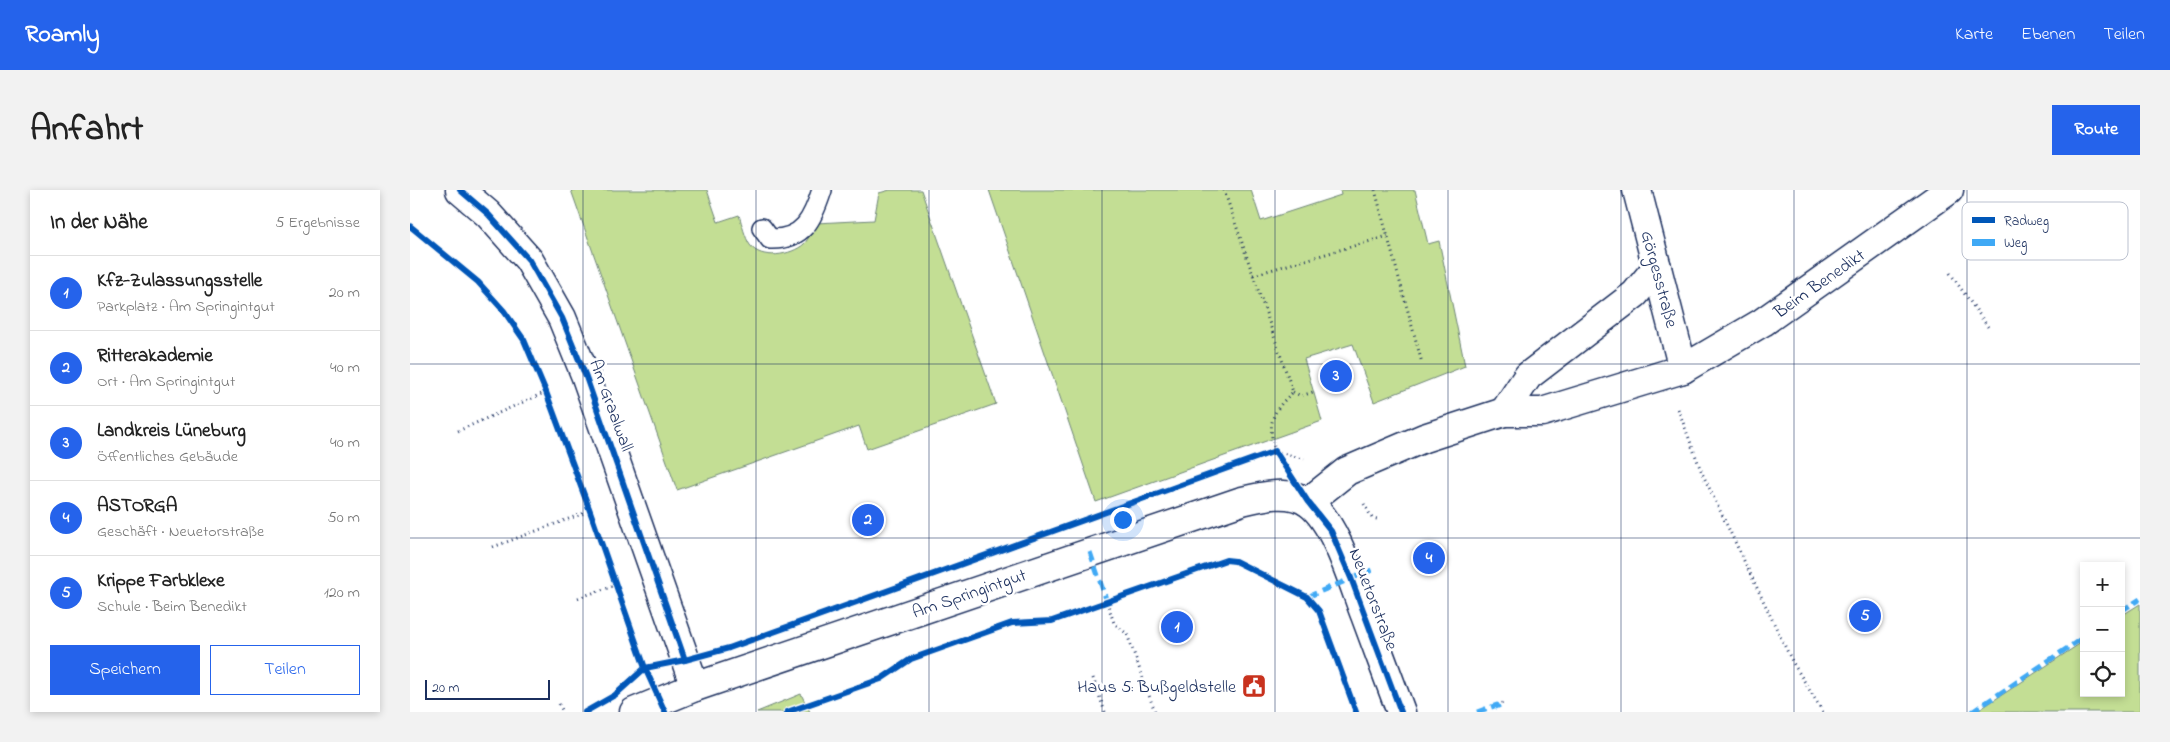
<!DOCTYPE html>
<html lang="de">
<meta charset="utf-8">
<style>
body{margin:0;font-family:"Indie Flower",sans-serif;background:#f2f2f2;color:#222}
.controls{position:absolute;right:15px;bottom:15px;display:grid;overflow:hidden;border-radius:0px;box-shadow:0 2px 8px #0003}
.controls button{width:45px;height:45px;display:grid;place-items:center;padding:0;border:0;border-bottom:1px solid #e0e0e0;background:#fff;color:#222;font:25px sans-serif}
.scale{position:absolute;left:15px;bottom:12px;width:125px;box-sizing:border-box;padding-left:5px;border:2px solid #1b2f5e;border-top:0;font-size:14px;line-height:18px;white-space:nowrap;color:#1b2f5e;-webkit-text-stroke:4px #fff;paint-order:stroke}
.you{position:absolute;left:712px;top:329px;width:18px;height:18px;margin:-12px;border:4px solid #fff;border-radius:50%;background:#1a73e8;box-shadow:0 0 0 8px #1a73e833}
.badge{display:grid;place-items:center;width:32px;height:32px;border-radius:50%;background:#2563eb;color:#fff;font-size:16px;font-weight:700}
.pin{position:absolute;translate:-50% -50%;border:2px solid #fff;box-shadow:0 1px 5px #0006}
.list{margin:0;padding:0;list-style:none}
h2{display:flex;justify-content:space-between;align-items:center;height:65px;margin:0;padding:0 20px;font-size:21px}
h2 small{font-size:16px;font-weight:400;color:#767676}
.list li{display:grid;grid-template-columns:32px 1fr auto;gap:15px;align-items:center;box-sizing:border-box;height:75px;padding:0 20px;border-top:1px solid #e0e0e0}
.list b{display:block;font-size:19px;white-space:nowrap}
.list p{margin:0;font-size:16px;white-space:nowrap;color:#767676}
.list em{font-size:16px;font-style:normal;color:#767676}
.actions{display:flex;gap:10px;padding:15px 20px}
.actions a{flex:1;padding:11px 0;border:1px solid #2563eb;border-radius:0px;text-align:center;font-size:18px;color:#2563eb}
.actions .main{background:#2563eb;color:#fff}
.icon{flex:none;width:28px;height:28px;fill:none;stroke:currentColor;stroke-width:2;stroke-linecap:round;stroke-linejoin:round}
.map{position:relative;flex:none;width:1730px;height:522px;overflow:hidden;border-radius:0px}
header{display:flex;align-items:center;gap:30px;box-sizing:border-box;height:70px;padding:0 25px;background:#2563eb;color:#fff}
header strong{font-size:24px}
nav{display:flex;gap:28px;margin-inline-start:auto;font-size:18px}
.intro{display:flex;align-items:center;justify-content:space-between;box-sizing:border-box;height:120px;padding:0 30px}
h1{margin:0;font-size:35px}
.button{padding:12px 22px;border-radius:0px;background:#2563eb;color:#fff;font-size:18px;font-weight:700}
main{display:flex;gap:30px;padding:0 30px}
aside{flex:1;background:#fff;border-radius:0px;box-shadow:0 2px 8px #0003}
.map>svg:first-child{display:block}
.green{fill:#c3de94;stroke:#6f8679}
.lines{fill:none;stroke-linecap:round;stroke-linejoin:round}
.lane-casing{stroke:#1b2f5e;stroke-width:22}
.street-casing{stroke:#1b2f5e;stroke-width:31}
.secondary-casing{stroke:#1b2f5e;stroke-width:31}
.path{stroke:#1b2f5e;stroke-width:3;stroke-dasharray:1 4;stroke-linecap:butt}
.lane{stroke:#fff;stroke-width:19}
.street{stroke:#fff;stroke-width:28}
.secondary{stroke:#fff;stroke-width:28}
.quiet{stroke:#3fa9f5;stroke-width:5;stroke-dasharray:10 5;stroke-linecap:butt}
.cycleway-casing{stroke:#fff;stroke-width:9}
.cycleway{stroke:#0057b8;stroke-width:6}
.grid{fill:none;stroke:#1b2f5e;stroke-width:1;stroke-opacity:0.55}
.labels{text-anchor:middle;stroke-width:5;stroke-linejoin:round;paint-order:stroke}
.street-label{font-size:18px;fill:#1b2f5e;stroke:#fff}
.poi-label{font-size:18px;fill:#1b2f5e;stroke:#fff;text-anchor:end}
.key{fill:#fff;stroke:#bbc1cf;stroke-width:1}
.key-label{font-size:14px;fill:#1b2f5e}
</style>
<header>
<strong>Roamly</strong>
<nav><a>Karte</a><a>Ebenen</a><a>Teilen</a></nav>
</header>
<div class="intro"><h1>Anfahrt</h1><a class="button">Route</a></div>
<main>
<aside>
<h2>In der Nähe<small>5 Ergebnisse</small></h2>
<ul class="list">
<li><span class="badge">1</span><div><b>Kfz-Zulassungsstelle</b><p>Parkplatz · Am Springintgut</p></div><em>20 m</em></li>
<li><span class="badge">2</span><div><b>Ritterakademie</b><p>Ort · Am Springintgut</p></div><em>40 m</em></li>
<li><span class="badge">3</span><div><b>Landkreis Lüneburg</b><p>Öffentliches Gebäude</p></div><em>40 m</em></li>
<li><span class="badge">4</span><div><b>ASTORGA</b><p>Geschäft · Neuetorstraße</p></div><em>50 m</em></li>
<li><span class="badge">5</span><div><b>Krippe Farbklexe</b><p>Schule · Beim Benedikt</p></div><em>120 m</em></li>
</ul>
<div class="actions"><a class="main">Speichern</a><a>Teilen</a></div>
</aside>
<div class="map">
<svg width="1730" height="522" viewBox="0 0 1730 522">
<rect width="100%" height="100%" fill="#fff"/>
<filter id="ink" filterUnits="userSpaceOnUse"><feTurbulence type="fractalNoise" baseFrequency=".02" numOctaves="2"/><feDisplacementMap in="SourceGraphic" scale="10" xChannelSelector="R" yChannelSelector="G"/><feConvolveMatrix kernelMatrix="1 2 1 2 8 2 1 2 1" color-interpolation-filters="sRGB"/></filter>
<g filter="url(#ink)">
<g class="green">
<path d="M161,0H297L308,32L329,25C332,34 335,48 340,55C351,71 382,65 394,54C399,49 402,39 406,33L464,30L469,3L480,0H511L586,214L457,259L449,236L267,300Z"/>
<polygon points="579,0 841,0 851,31 931,5 930,0 1005,0 1018,54 1029,51 1055,176 964,212 943,154 894,169 912,231 686,312"/>
<polygon points="1730,414 1730,522 1566,522 1674,451 1674,503 1711,503 1711,426"/>
<polygon points="391,504 400,522 347,522"/>
</g>
<g class="lines">
<defs>
<path id="lane" d="M352,38L360,49C394,50 403,28 412,0"/>
<g id="street">
<polyline points="1227,0 1273,179"/>
<polyline points="1094,222 1118,186 1225,104 1247,77"/>
<polyline points="898,312 937,281 1014,248 1094,222 1132,222 1273,179 1353,132 1539,0"/>
</g>
<g id="secondary">
<polyline points="50,0 78,24 119,70 152,128 176,187 285,497"/>
<path d="M224,522L285,497L832,311C852,306 880,299 899,313C926,333 943,394 955,425C967,457 979,490 991,522"/>
</g>
</defs>
<use href="#lane" class="lane-casing"/>
<use href="#street" class="street-casing"/>
<use href="#secondary" class="secondary-casing"/>
<g class="path">
<path d="M814,0L883,202C862,221 857,233 865,261L894,269"/>
<polyline points="965,0 1012,173"/>
<polyline points="1540,83 1578,137"/>
<polyline points="843,85 978,46"/>
<polyline points="883,202 891,206 906,201"/>
<polyline points="1268,219 1292,283 1383,473 1413,522"/>
<polyline points="48,241 136,202"/>
<polyline points="954,314 962,328 967,329"/>
<polyline points="83,357 180,321"/>
<polyline points="168,408 206,395"/>
<polyline points="697,412 704,433 717,444 745,522"/>
<polyline points="683,488 695,522"/>
<polyline points="149,514 153,522"/>
<polyline points="1087,515 1093,513"/>
</g>
<use href="#lane" class="lane"/>
<use href="#street" class="street"/>
<use href="#secondary" class="secondary"/>
<g class="quiet">
<polyline points="680,362 697,412"/>
<polyline points="897,407 962,380"/>
<polyline points="1711,421 1730,409"/>
<polyline points="1067,522 1087,515 1090,522"/>
<polyline points="1562,522 1674,447"/>
</g>
<defs>
<g id="cycleway">
<polyline points="50,0 78,24 119,70 152,128 176,187 275,470"/>
<polyline points="0,36 68,92 94,121 114,150 136,202 180,321 235,478 255,522"/>
<polyline points="175,522 205,505 235,478 275,470 319,458 865,261 898,312 921,341 941,388 991,522"/>
<polyline points="377,522 471,489 501,469 602,433 642,431 816,370 825,371 897,407 909,421 946,522"/>
</g>
</defs>
<use href="#cycleway" class="cycleway-casing"/>
<use href="#cycleway" class="cycleway"/>
</g>
</g>
<path class="grid" d="M173,0V522M346,0V522M519,0V522M692,0V522M865,0V522M1038,0V522M1211,0V522M1384,0V522M1557,0V522M0,174H1730M0,348H1730"/>
<defs>
<symbol id="civic-square" viewBox="-11 -11 22 22"><rect x="-9" y="-9" width="18" height="18" rx="4" fill="#c8321e" stroke="#fff"/><path d="M-.6-6.5H3V-4.5H.6V-3L4-1V1h2V6H-6V1h2V-1L-.6-3ZM-1.2 2.5V6h2.4V2.5Z" fill="#fff"/></symbol>
</defs>
<g fill-rule="evenodd">
<use href="#civic-square" x="830" y="482" width="28" height="28"/>
</g>
<g class="labels">
<g class="street-label">
<text transform="translate(1250 89) rotate(75)" y="6">Görgesstraße</text>
<text transform="translate(1409 93) rotate(-35)" y="6">Beim Benedikt</text>
<text transform="translate(202 215) rotate(70)" y="6">Am Graalwall</text>
<text transform="translate(559 403) rotate(-19)" y="6">Am Springintgut</text>
<text transform="translate(964 409) rotate(69)" y="6">Neuetorstraße</text>
</g>
<g class="poi-label">
<text x="826" y="502">Haus 5: Bußgeldstelle</text>
</g>
</g>
<rect x="1552" y="12" width="166" height="58" rx="8" class="key"/>
<rect x="1562" y="27" width="23" height="6" fill="#0057b8"/>
<rect x="1562" y="49" width="23" height="7" fill="#3fa9f5"/>
<g class="key-label">
<text x="1594" y="35">Radweg</text>
<text x="1594" y="57">Weg</text>
</g>
</svg>
<div class="controls">
<button>+</button>
<button>−</button>
<button><svg class="icon" aria-label="locate" viewBox="0 0 24 24"><circle cx="12" cy="12" r="6"/><path d="M12 2v4M12 18v4M2 12h4M18 12h4"/></svg></button>
</div>
<div class="scale">20 m</div>
<div class="you"></div>
<div class="pin badge" style="left:767px;top:437px">1</div>
<div class="pin badge" style="left:458px;top:330px">2</div>
<div class="pin badge" style="left:926px;top:186px">3</div>
<div class="pin badge" style="left:1019px;top:368px">4</div>
<div class="pin badge" style="left:1455px;top:426px">5</div>
</div>
</main>
